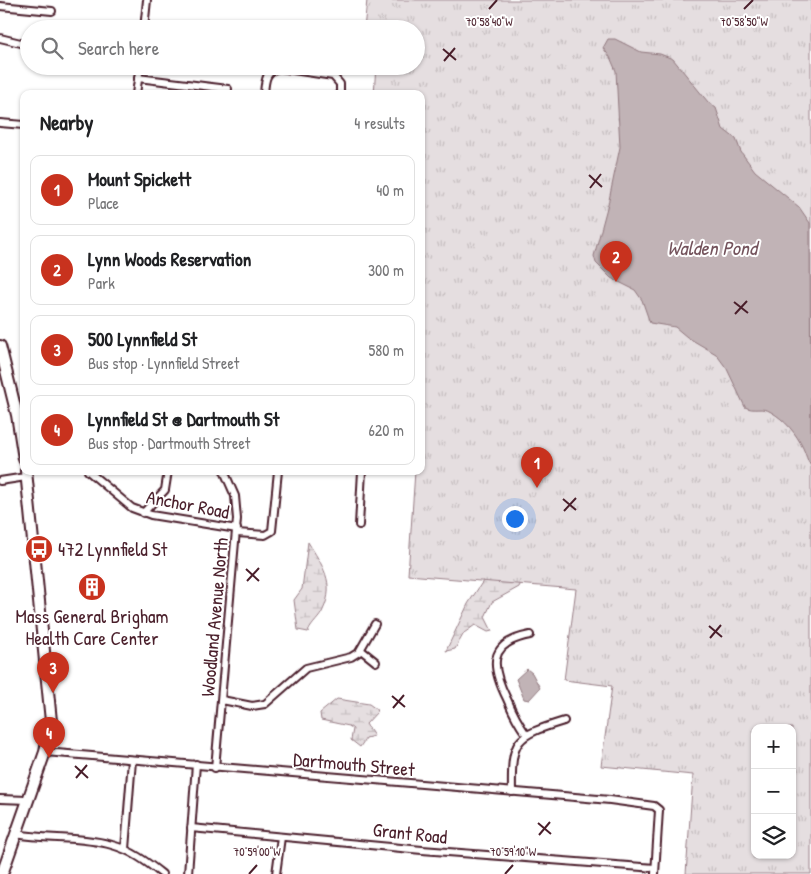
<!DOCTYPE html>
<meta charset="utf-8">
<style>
body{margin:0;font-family:"Patrick Hand",sans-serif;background:#f2f2f2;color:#202124}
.controls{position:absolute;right:15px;bottom:15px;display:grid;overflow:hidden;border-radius:10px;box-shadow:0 1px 4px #0004}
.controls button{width:45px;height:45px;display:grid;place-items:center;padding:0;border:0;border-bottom:1px solid #e0e0e0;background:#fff;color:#202124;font:25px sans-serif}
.you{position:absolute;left:514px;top:518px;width:18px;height:18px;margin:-12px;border:4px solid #fff;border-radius:50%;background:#1a73e8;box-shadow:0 0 0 8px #1a73e833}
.badge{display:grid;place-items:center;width:32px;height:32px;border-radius:50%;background:#c8321e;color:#fff;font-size:16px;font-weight:700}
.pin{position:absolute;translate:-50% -41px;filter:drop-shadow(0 1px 2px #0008)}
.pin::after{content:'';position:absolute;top:26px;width:18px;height:15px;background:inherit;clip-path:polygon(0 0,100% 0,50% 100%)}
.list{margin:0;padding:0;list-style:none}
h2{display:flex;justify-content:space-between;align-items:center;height:65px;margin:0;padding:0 20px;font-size:21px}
h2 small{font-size:16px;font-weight:400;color:#757577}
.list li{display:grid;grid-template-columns:32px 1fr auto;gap:15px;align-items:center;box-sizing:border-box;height:70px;margin:0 10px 10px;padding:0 10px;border:1px solid #e0e0e0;border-radius:10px}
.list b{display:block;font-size:19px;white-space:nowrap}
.list p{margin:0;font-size:16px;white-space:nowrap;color:#757577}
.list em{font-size:16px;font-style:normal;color:#757577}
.icon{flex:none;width:28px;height:28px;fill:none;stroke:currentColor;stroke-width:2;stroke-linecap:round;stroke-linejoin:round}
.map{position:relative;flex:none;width:811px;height:874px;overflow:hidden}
.search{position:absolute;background:#fff;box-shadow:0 1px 4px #0004;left:20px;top:20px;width:405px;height:55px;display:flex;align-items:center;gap:12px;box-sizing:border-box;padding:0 18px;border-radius:28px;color:#757577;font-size:19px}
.panel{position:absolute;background:#fff;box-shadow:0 1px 4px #0004;left:20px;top:90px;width:405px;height:385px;border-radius:10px}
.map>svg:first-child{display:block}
.wetland{fill:url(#wetland-marsh);stroke:#987e86}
.park{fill:url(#park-tufts);stroke:#987e86;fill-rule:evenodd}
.water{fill:#c1b3b6;stroke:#91787e}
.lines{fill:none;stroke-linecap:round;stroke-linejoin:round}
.minor-casing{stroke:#4a1f2b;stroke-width:10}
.primary-casing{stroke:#4a1f2b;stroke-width:14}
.minor{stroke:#fff;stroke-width:6}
.primary{stroke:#fff;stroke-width:10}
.ticks{fill:none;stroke:#4a1f2b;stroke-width:2}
.labels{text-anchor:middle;stroke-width:4;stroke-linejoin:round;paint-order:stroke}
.street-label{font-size:19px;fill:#4a1f2b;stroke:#fff}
.poi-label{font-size:19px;fill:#4a1f2b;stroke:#fff;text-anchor:start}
.water-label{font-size:20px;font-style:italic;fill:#74535c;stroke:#fff}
.ticks-label{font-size:12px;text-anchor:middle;fill:#4a1f2b;stroke:#fff;stroke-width:4;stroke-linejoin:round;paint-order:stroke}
</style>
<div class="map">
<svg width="811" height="874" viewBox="0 0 811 874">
<defs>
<pattern id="wetland-marsh" width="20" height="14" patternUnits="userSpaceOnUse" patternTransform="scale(1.25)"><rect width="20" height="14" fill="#e5dee0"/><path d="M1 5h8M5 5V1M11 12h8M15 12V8" fill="none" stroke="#c6bec0"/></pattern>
<pattern id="park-tufts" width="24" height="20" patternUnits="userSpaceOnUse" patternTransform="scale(1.25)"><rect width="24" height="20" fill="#e5dee0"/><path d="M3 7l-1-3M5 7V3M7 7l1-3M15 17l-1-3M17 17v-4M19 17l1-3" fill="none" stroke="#c6bec0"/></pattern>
</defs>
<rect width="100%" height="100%" fill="#fff"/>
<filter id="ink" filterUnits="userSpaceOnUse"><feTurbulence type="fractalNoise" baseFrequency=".02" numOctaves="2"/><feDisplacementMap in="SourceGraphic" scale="10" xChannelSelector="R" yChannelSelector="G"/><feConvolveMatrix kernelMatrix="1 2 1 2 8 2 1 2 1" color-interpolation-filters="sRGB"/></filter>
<g filter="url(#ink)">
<g class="wetland">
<path d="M308,542C322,565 336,583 323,610C320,618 312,623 308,632L298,630L294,600L302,589Z"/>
<polygon points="483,581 522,581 519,587 492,602 485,617 492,631 488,632 475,625 464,633 455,649 446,651 468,604"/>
<polygon points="337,699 369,704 376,709 377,712 366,724 374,736 366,738 360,747 351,740 353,729 349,726 321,720 320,713"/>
</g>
<path class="park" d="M367,0H811V874H686L693,775L601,766L612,686L564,680L576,589L408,575L415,471H421V94H374L376,66H416V29H364ZM755,728H792V855H755Z"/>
<g class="water">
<path d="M608,39H615L641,52L660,54L673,59L708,102L716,108L723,129L736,139L741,152L755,171L799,207L810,223L811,466C807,461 806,454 803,448C796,433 785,420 771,412C762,406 754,412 745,407L727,369L716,354L687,337L675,327L650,323L642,300L635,290L611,278L596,263L594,256L609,200L620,147L616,71L610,57L603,48Z"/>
<polygon points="527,669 532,673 540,688 529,700 524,699 516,679"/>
</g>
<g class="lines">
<defs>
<g id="minor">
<polyline points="0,6 52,11"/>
<polyline points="144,29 147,0"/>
<polyline points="0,38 29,45"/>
<polyline points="138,78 228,89"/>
<polyline points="136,94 140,66"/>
<path d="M264,94C265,82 265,70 280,68L333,76L340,84V94"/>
<polyline points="0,123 24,125"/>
<polyline points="88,471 132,508 151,515 237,529"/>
<polyline points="0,481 26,477"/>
<polyline points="143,513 165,490 168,471"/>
<polyline points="359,525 362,471"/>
<polyline points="237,533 265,535 272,531 278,471"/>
<polyline points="361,650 376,662"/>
<polyline points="222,700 252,706 265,704 306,668 351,657 359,652 375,624"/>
<path d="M526,734C518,723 512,711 507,699C491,667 487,643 530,635"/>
<polyline points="45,752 610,800 654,806 659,810 655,874"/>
<polyline points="215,768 237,519 235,496 224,471"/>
<path d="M512,792C511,739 515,736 564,721"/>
<polyline points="0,799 28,800"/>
<polyline points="191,828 422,850 655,868"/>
<path d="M16,834C47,840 81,836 112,845C131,850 147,862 162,874"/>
<polyline points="125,849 132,760"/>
<polyline points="188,874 196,764"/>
<polyline points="276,874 281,837"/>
</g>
<g id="primary">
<polyline points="0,346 17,415 24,459"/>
<polyline points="2,874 45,752 51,721 26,471"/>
</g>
</defs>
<use href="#minor" class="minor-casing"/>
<use href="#primary" class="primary-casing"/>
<use href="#minor" class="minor"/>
<use href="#primary" class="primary"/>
</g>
</g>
<path class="ticks" d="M489,9L497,0M744,9L753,0M443,49L456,60M444,61L455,48M589,175L602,187M590,188L601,174M734,302L748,313M735,314L747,301M563,499L576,510M564,511L576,498M246,569L259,581M247,581L259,568M709,626L722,637M710,638L721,625M392,696L405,707M393,708L404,695M75,766L88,778M76,778L87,765M538,823L551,834M539,835L550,822M249,874L257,865M505,874L513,865"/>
<defs>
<symbol id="bus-disc" viewBox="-11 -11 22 22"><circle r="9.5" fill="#c8321e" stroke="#fff"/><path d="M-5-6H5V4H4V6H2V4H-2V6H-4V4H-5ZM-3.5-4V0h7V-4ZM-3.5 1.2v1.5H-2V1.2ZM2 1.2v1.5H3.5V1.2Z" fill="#fff"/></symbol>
<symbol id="building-disc" viewBox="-11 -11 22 22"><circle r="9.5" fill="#c8321e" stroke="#fff"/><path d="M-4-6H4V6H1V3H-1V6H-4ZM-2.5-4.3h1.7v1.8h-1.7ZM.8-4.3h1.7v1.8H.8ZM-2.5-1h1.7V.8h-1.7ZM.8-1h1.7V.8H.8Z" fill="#fff"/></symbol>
</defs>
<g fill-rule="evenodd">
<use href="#bus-disc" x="23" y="533" width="32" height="32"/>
<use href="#building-disc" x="76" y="571" width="32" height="32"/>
</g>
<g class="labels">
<g class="street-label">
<text transform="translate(188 504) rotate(11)" y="7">Anchor Road</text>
<text transform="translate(214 617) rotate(-85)" y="7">Woodland Avenue North</text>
<text transform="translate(354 764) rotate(5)" y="7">Dartmouth Street</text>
<text transform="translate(410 833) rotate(6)" y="7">Grant Road</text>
</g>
<g class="poi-label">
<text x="58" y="556">472 Lynnfield St</text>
<text x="92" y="623" text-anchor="middle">Mass General Brigham<tspan x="92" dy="22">Health Care Center</tspan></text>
</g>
<g class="water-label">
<text x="712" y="255">Walden Pond</text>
</g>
</g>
<g class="ticks-label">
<text x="489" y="26">70°58'40"W</text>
<text x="744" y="26">70°58'50"W</text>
<text x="257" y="856">70°59'00"W</text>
<text x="513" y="856">70°59'10"W</text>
</g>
</svg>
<div class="controls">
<button>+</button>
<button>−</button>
<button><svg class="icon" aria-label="layers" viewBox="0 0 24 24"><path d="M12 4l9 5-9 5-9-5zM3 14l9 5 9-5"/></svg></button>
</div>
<div class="you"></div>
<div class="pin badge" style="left:537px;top:488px">1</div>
<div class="pin badge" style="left:616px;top:282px">2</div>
<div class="pin badge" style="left:53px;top:693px">3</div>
<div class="pin badge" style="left:49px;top:758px">4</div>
<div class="search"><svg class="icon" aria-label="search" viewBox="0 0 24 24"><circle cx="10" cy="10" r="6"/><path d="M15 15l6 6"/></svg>Search here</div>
<section class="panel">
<h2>Nearby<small>4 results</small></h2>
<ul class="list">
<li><span class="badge">1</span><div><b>Mount Spickett</b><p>Place</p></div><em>40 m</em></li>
<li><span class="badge">2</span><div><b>Lynn Woods Reservation</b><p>Park</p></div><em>300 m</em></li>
<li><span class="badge">3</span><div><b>500 Lynnfield St</b><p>Bus stop · Lynnfield Street</p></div><em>580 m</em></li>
<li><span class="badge">4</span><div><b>Lynnfield St @ Dartmouth St</b><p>Bus stop · Dartmouth Street</p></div><em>620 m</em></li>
</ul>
</section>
</div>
